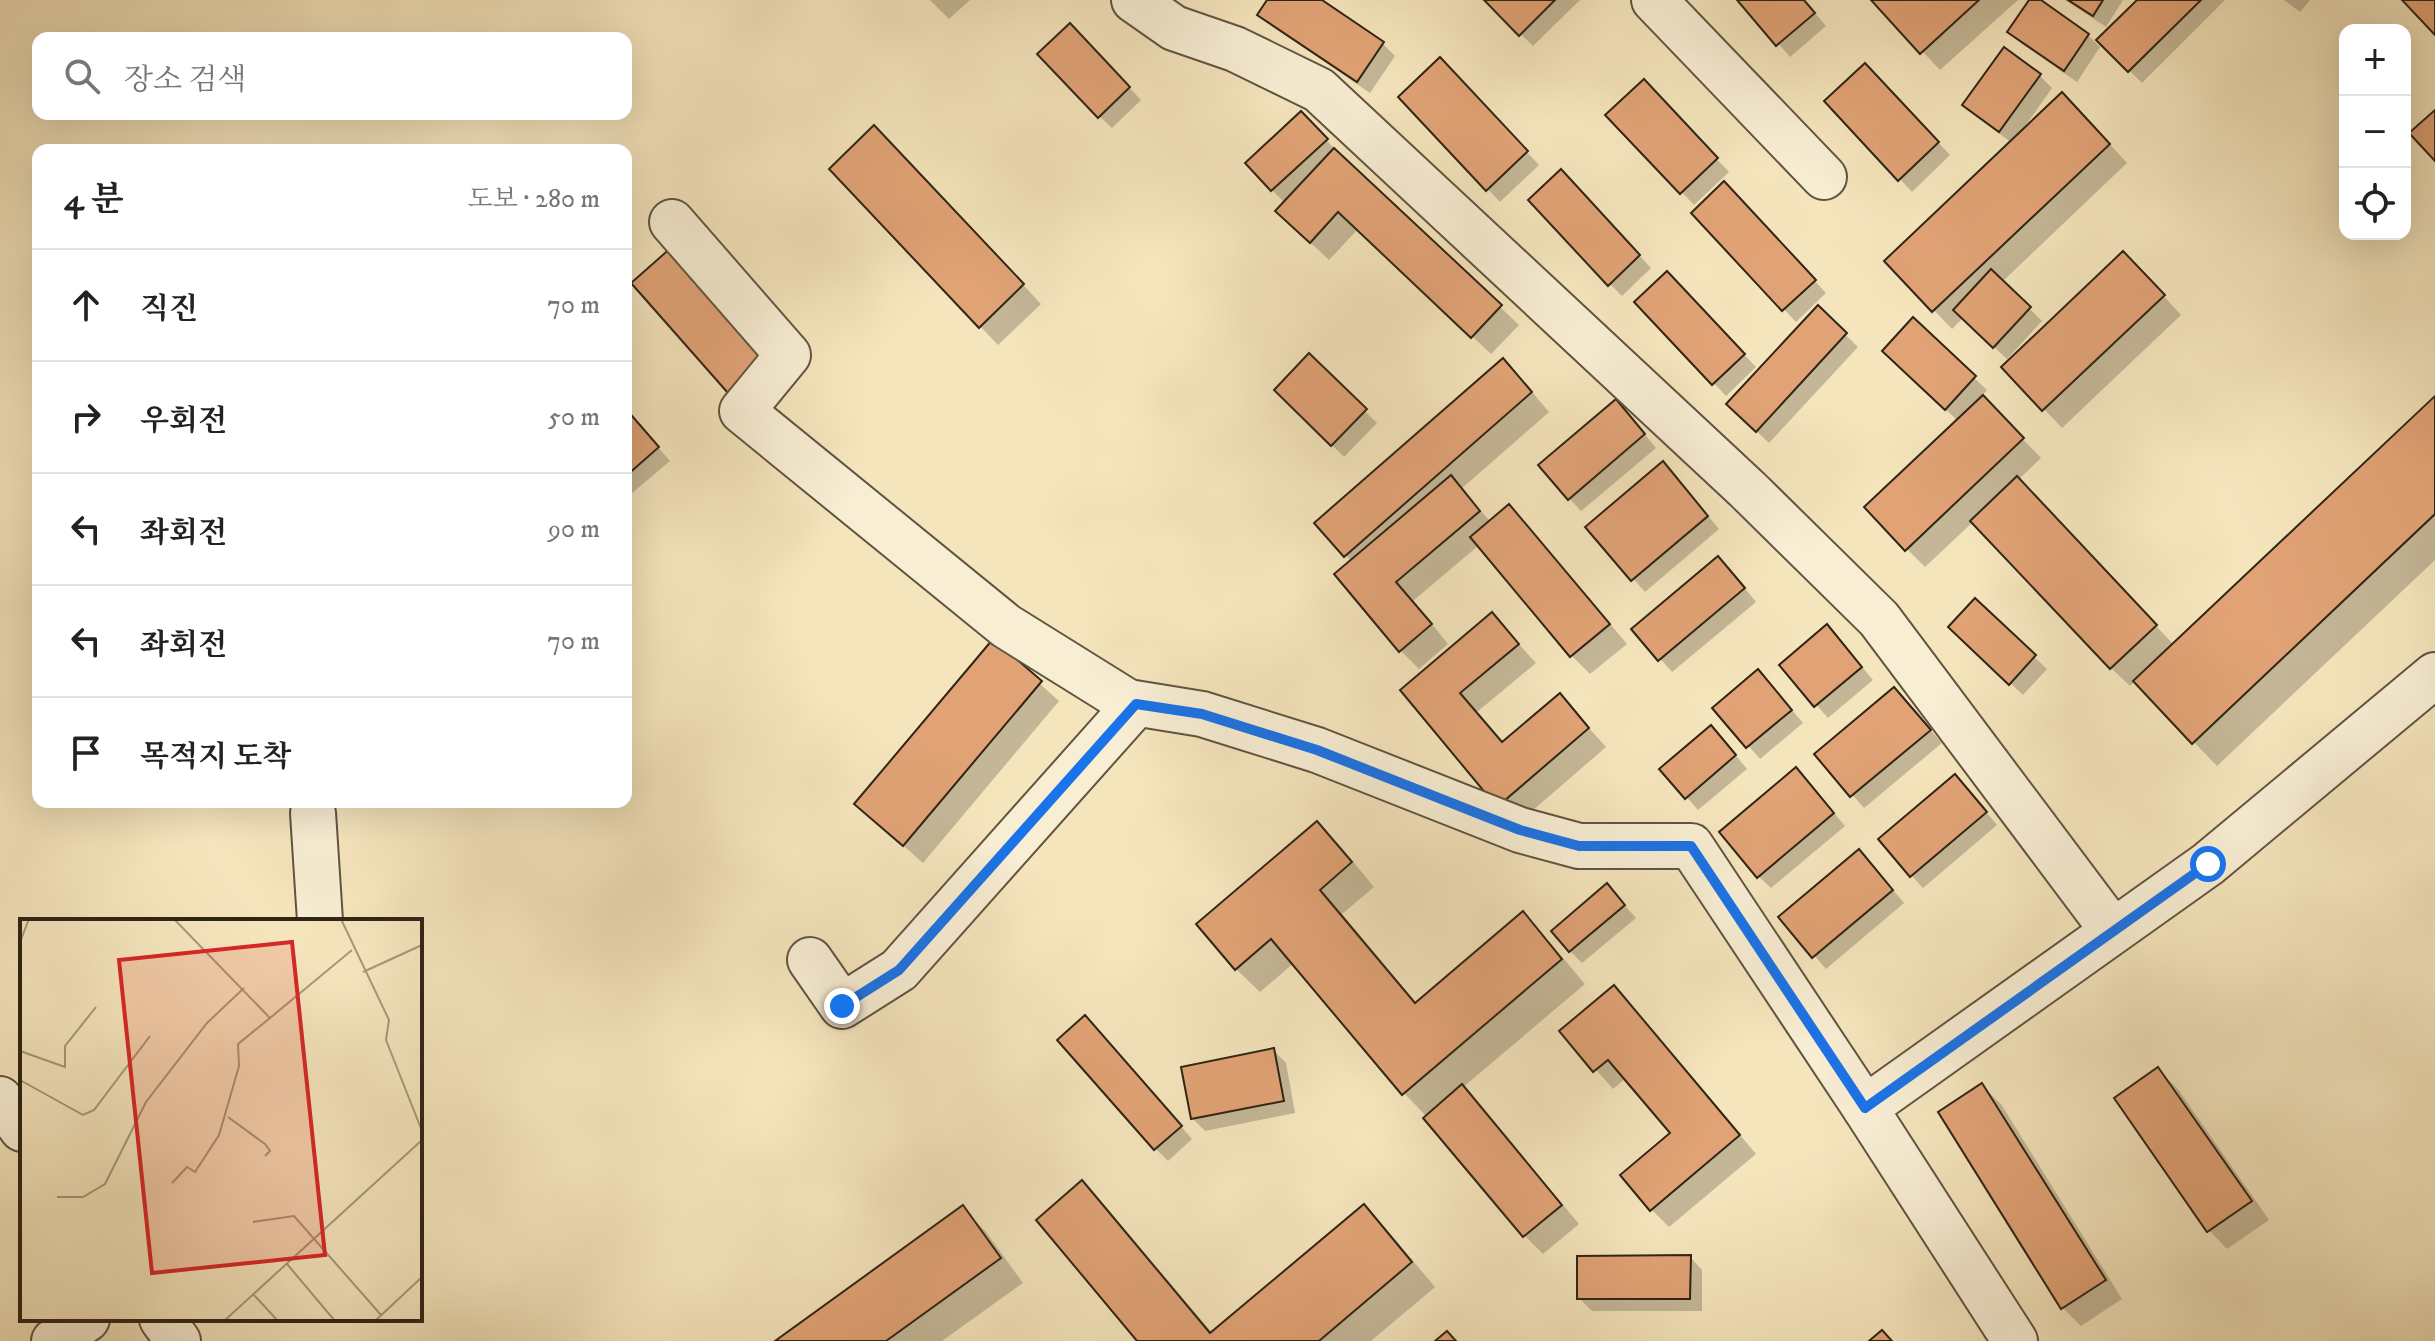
<!DOCTYPE html>
<html lang="ko">
<meta charset="utf-8">
<style>
body{margin:0;font-family:"IM FELL DW Pica","Noto Serif KR",serif;background:#f2f2f2;color:#222}
.controls{position:absolute;right:24px;top:24px;display:grid;overflow:hidden;border-radius:16px;box-shadow:0 8px 32px #0002}
.controls button{width:72px;height:72px;display:grid;place-items:center;padding:0;border:0;border-bottom:2px solid #e0e0e0;background:#fff;color:#222;font:40px sans-serif}
.stop{position:absolute;width:24px;height:24px;margin:-18px;border:6px solid #1a73e8;border-radius:50%;background:#fff}
.stop.end{background:#1a73e8;border-color:#fff;box-shadow:0 2px 8px #0008}
.list{margin:0;padding:0;list-style:none}
h2{display:flex;justify-content:space-between;align-items:center;height:104px;margin:0;padding:0 32px;font-size:34px}
h2 small{font-size:26px;font-weight:400;color:#767676}
.list li{display:grid;grid-template-columns:52px 1fr auto;gap:24px;align-items:center;box-sizing:border-box;height:112px;padding:0 32px;border-top:2px solid #e0e0e0}
.list b{display:block;font-size:30px;white-space:nowrap}
.list em{font-size:26px;font-style:normal;color:#767676}
.icon{flex:none;width:44px;height:44px;fill:none;stroke:currentColor;stroke-width:2;stroke-linecap:round;stroke-linejoin:round}
.map{position:relative;flex:none;width:2435px;height:1341px;overflow:hidden}
.search{position:absolute;background:#fff;box-shadow:0 8px 32px #0002;left:32px;top:32px;width:600px;height:88px;display:flex;align-items:center;gap:20px;box-sizing:border-box;padding:0 28px;border-radius:16px;color:#767676;font-size:30px}
.panel{position:absolute;background:#fff;box-shadow:0 8px 32px #0002;left:32px;top:144px;width:600px;height:664px;border-radius:16px}
.map>svg:first-child{display:block}
.shadow{fill:#0003}
.building{fill:#e1a376;stroke:#2f2416;stroke-width:2}
.lines{fill:none;stroke-linecap:round;stroke-linejoin:round}
.minor-casing{stroke:#605440;stroke-width:48}
.minor{stroke:#f8eed4;stroke-width:44}
.route{stroke:#1a73e8;stroke-width:10}
.inset-road{fill:none;stroke:#a6987a;stroke-width:2}
.view{fill:#d62828;fill-opacity:0.15;stroke:#d62828;stroke-width:4}
.inset-edge{fill:none;stroke:#2f2416;stroke-width:4}
</style>
<div class="map">
<svg width="2435" height="1341" viewBox="0 0 2435 1341">
<rect width="100%" height="100%" fill="#f5e5bd"/>
<filter id="stains"><feTurbulence type="fractalNoise" baseFrequency=".0025" numOctaves="4"/><feColorMatrix values="0 0 0 0 .2 0 0 0 0 .09 0 0 0 0 .02 0 0 0 .5 -.17"/></filter>
<radialGradient id="worn" r=".72"><stop offset=".6" stop-color="#630" stop-opacity="0"/><stop offset="1" stop-color="#630" stop-opacity=".3"/></radialGradient>
<g class="shadow">
<polygon points="930,0 970,0 949,19"/>
<polygon points="1270,0 1318,0 1383,44 1395,56 1370,93 1272,26 1260,14"/>
<polygon points="1487,0 1580,0 1533,46"/>
<polygon points="1740,0 1804,0 1826,26 1790,57"/>
<polygon points="1874,0 2018,0 1940,70"/>
<polygon points="2031,0 2037,0 2088,35 2100,47 2077,82 2022,44 2009,32"/>
<polygon points="2065,0 2123,0 2106,27"/>
<polygon points="2140,0 2225,0 2142,83 2099,40"/>
<polygon points="2284,0 2310,0 2300,12"/>
<polygon points="1082,38 1141,100 1112,128 1099,116"/>
<polygon points="2004,50 2040,76 2052,88 2021,132 2081,113 2127,163 2002,282 2042,321 2007,359 1963,318 1952,329 1887,261 2012,143 1977,117 1964,105"/>
<polygon points="1452,72 1539,165 1500,202 1401,97"/>
<polygon points="1877,78 1950,155 1912,192 1900,179"/>
<polygon points="1656,94 1729,172 1694,205 1608,115"/>
<polygon points="1314,126 1338,153 1519,325 1491,354 1358,229 1329,260 1296,229 1285,203 1272,190"/>
<polygon points="893,146 1041,304 998,345 832,170"/>
<polygon points="1573,184 1651,268 1622,296 1610,284"/>
<polygon points="1736,196 1826,293 1796,322 1693,213"/>
<polygon points="2142,272 2181,315 2062,428 2044,409"/>
<polygon points="1679,286 1756,367 1726,396 1637,302"/>
<polygon points="1818,308 1858,347 1769,443 1728,404"/>
<polygon points="1913,320 1987,390 1982,396 2041,458 2018,480 2174,645 2435,399 2435,560 2217,766 2135,681 2130,686 2111,668 1974,521 1925,567 1907,549 1958,421 1897,363"/>
<polygon points="1309,356 1377,423 1344,457 1276,390"/>
<polygon points="1521,379 1549,412 1461,489 1491,522 1509,507 1527,525 1627,644 1590,674 1572,656 1479,545 1413,601 1448,644 1419,669 1401,651 1337,574 1352,562 1346,555"/>
<polygon points="626,410 670,461 631,494 626,489"/>
<polygon points="1628,414 1656,448 1581,511 1569,498"/>
<polygon points="1675,476 1719,529 1645,592 1588,527"/>
<polygon points="1730,570 1756,602 1672,672 1634,629"/>
<polygon points="1975,601 2047,669 2023,695 1963,639"/>
<polygon points="1492,615 1536,663 1477,712 1504,744 1560,696 1606,747 1517,824 1402,690"/>
<polygon points="1839,639 1873,680 1828,718 1781,665"/>
<polygon points="993,642 1059,701 923,863 856,804"/>
<polygon points="1770,684 1803,723 1760,759 1715,708"/>
<polygon points="1906,702 1942,743 1864,808 1817,754"/>
<polygon points="1723,740 1747,769 1698,810 1662,769"/>
<polygon points="1808,782 1845,826 1771,888 1758,876"/>
<polygon points="1967,789 1997,825 1923,888 1911,875"/>
<polygon points="1317,824 1341,847 1374,887 1342,914 1417,1004 1523,914 1546,938 1585,984 1462,1088 1480,1105 1579,1224 1543,1254 1525,1236 1426,1118 1427,1117 1404,1093 1294,963 1260,992 1236,969"/>
<polygon points="1871,864 1904,903 1826,969 1781,917"/>
<polygon points="1607,886 1636,918 1582,963 1570,951"/>
<polygon points="1614,987 1632,1006 1756,1154 1669,1227 1651,1209 1672,1133 1626,1078 1613,1089 1562,1031"/>
<polygon points="1097,1030 1192,1139 1168,1161 1156,1149"/>
<polygon points="1274,1051 1286,1063 1295,1113 1205,1131 1192,1118"/>
<polygon points="2158,1070 2177,1088 2269,1220 2227,1249 2209,1230"/>
<polygon points="1982,1086 2001,1104 2122,1299 2081,1326 2062,1307"/>
<polygon points="1082,1183 1106,1207 1213,1334 1364,1206 1387,1230 1435,1287 1371,1341 1140,1341"/>
<polygon points="963,1208 986,1232 1023,1283 942,1341 778,1341"/>
<polygon points="1690,1257 1702,1270 1702,1311 1592,1311 1579,1298"/>
</g>
<g class="building">
<polygon points="1267,0 1322,0 1384,42 1357,82 1257,15"/>
<polygon points="1484,0 1555,0 1519,36"/>
<polygon points="1737,0 1804,0 1815,13 1776,46"/>
<polygon points="1871,0 1979,0 1920,54"/>
<polygon points="2029,0 2041,0 2089,34 2064,71 2007,32"/>
<polygon points="2068,0 2103,0 2093,16"/>
<polygon points="2137,0 2201,0 2128,72 2096,40"/>
<polygon points="2402,0 2435,0 2435,35"/>
<polygon points="1070,23 1130,87 1098,118 1037,54"/>
<polygon points="2004,47 2041,74 1999,132 1962,105"/>
<polygon points="1440,57 1528,151 1486,191 1398,97"/>
<polygon points="1865,63 1939,142 1898,181 1824,101"/>
<polygon points="1644,79 1718,158 1680,194 1605,115"/>
<polygon points="2062,92 2110,144 1932,312 1884,261"/>
<polygon points="2435,110 2435,161 2409,133"/>
<polygon points="1301,111 1328,139 1271,191 1245,163"/>
<polygon points="874,125 1024,284 979,328 829,169"/>
<polygon points="1334,148 1502,305 1471,338 1338,212 1310,243 1275,211"/>
<polygon points="1561,169 1640,255 1608,286 1528,200"/>
<polygon points="1724,181 1816,280 1782,311 1691,213"/>
<polygon points="673,246 770,355 728,393 631,283"/>
<polygon points="2123,251 2165,295 2042,411 2001,367"/>
<polygon points="1991,269 2031,307 1993,348 1953,310"/>
<polygon points="1667,271 1745,354 1712,385 1634,302"/>
<polygon points="1818,305 1847,333 1756,432 1726,404"/>
<polygon points="1913,317 1976,376 1945,410 1882,351"/>
<polygon points="1309,353 1367,409 1331,446 1274,390"/>
<polygon points="1503,358 1532,392 1344,557 1314,523"/>
<polygon points="1983,395 2024,438 1905,551 1864,507"/>
<polygon points="2435,396 2435,514 2192,744 2133,681"/>
<polygon points="1616,399 1645,434 1568,500 1538,465"/>
<polygon points="626,409 659,447 626,476"/>
<polygon points="1663,461 1708,516 1631,581 1585,527"/>
<polygon points="1451,475 1480,511 1396,582 1432,624 1399,652 1334,574"/>
<polygon points="2017,476 2157,625 2110,669 1970,521"/>
<polygon points="1509,504 1610,624 1570,657 1470,537"/>
<polygon points="1718,556 1745,588 1658,661 1631,629"/>
<polygon points="1975,598 2036,655 2009,685 1948,627"/>
<polygon points="1492,612 1519,644 1460,693 1502,742 1560,693 1589,728 1497,807 1400,690"/>
<polygon points="1827,624 1862,667 1814,707 1779,665"/>
<polygon points="993,639 1042,681 903,846 854,804"/>
<polygon points="1758,669 1792,710 1746,748 1712,708"/>
<polygon points="1894,687 1931,730 1850,797 1814,754"/>
<polygon points="1711,725 1736,755 1685,799 1659,769"/>
<polygon points="1796,767 1834,813 1757,878 1719,832"/>
<polygon points="1955,774 1987,812 1910,877 1878,839"/>
<polygon points="1317,821 1352,862 1320,890 1415,1003 1523,911 1562,959 1402,1095 1271,939 1235,970 1196,924"/>
<polygon points="1859,849 1893,890 1812,958 1778,917"/>
<polygon points="1607,883 1625,905 1569,952 1551,931"/>
<polygon points="1614,985 1740,1135 1650,1211 1620,1175 1670,1133 1608,1060 1593,1072 1559,1031"/>
<polygon points="1085,1015 1182,1126 1154,1150 1057,1040"/>
<polygon points="1274,1048 1284,1101 1191,1119 1181,1067"/>
<polygon points="2158,1067 2252,1201 2207,1232 2114,1098"/>
<polygon points="1982,1083 2106,1280 2061,1309 1938,1112"/>
<polygon points="1462,1084 1562,1205 1523,1237 1423,1118"/>
<polygon points="1082,1180 1210,1333 1364,1204 1412,1262 1319,1341 1137,1341 1036,1220"/>
<polygon points="963,1205 1001,1258 886,1341 775,1341"/>
<polygon points="1691,1255 1690,1299 1577,1299 1577,1256"/>
<polygon points="1882,1330 1892,1341 1869,1341"/>
<polygon points="1447,1331 1456,1341 1435,1341"/>
</g>
<g class="lines">
<defs>
<g id="minor">
<polyline points="1134,0 1174,28 1235,49 1319,90 1748,490 1879,619 2113,931"/>
<polyline points="1654,0 1824,177"/>
<polyline points="672,222 788,355 742,411 1006,626 1128,702 1202,714 1317,750 1520,830 1579,846 1691,846 1865,1108"/>
<polyline points="313,813 320,921"/>
<polyline points="810,960 842,1006 899,970 1136,704"/>
<polyline points="0,1099 22,1129"/>
<polyline points="162,1319 178,1341"/>
<polyline points="54,1341 87,1319"/>
<polyline points="2015,1341 1865,1108 2208,864 2435,675"/>
</g>
</defs>
<use href="#minor" class="minor-casing"/>
<use href="#minor" class="minor"/>
</g>
<g class="lines">
<polyline class="route" points="842,1006 899,970 1136,704 1202,714 1317,750 1520,830 1579,846 1691,846 1865,1108 2208,864"/>
</g>
<g transform="translate(20 919)">
<rect width="402" height="402" fill="#f5e5bd"/>
<path class="inset-road" d="M154,0L250,99L332,31M321,0L369,101L366,121L402,212M0,23L9,0M343,53L402,26M0,132L45,148V127L76,88M0,161L63,196L74,191L130,117M208,198L245,225L250,232L245,237M152,264L167,248L175,253L199,216L219,147L218,125L250,99M37,278H63L85,265L126,183L187,104L224,69M233,303L274,297L361,396M267,345L315,402M233,375L258,402M204,402L402,221M355,402L402,358"/>
<path class="view" d="M272,23L305,336L132,354L99,41Z"/>
<rect width="402" height="402" class="inset-edge"/>
</g>
<rect width="100%" height="100%" filter="url(#stains)"/>
<rect width="100%" height="100%" fill="url(#worn)"/>
</svg>
<div class="controls">
<button>+</button>
<button>−</button>
<button><svg class="icon" aria-label="locate" viewBox="0 0 24 24"><circle cx="12" cy="12" r="6"/><path d="M12 2v4M12 18v4M2 12h4M18 12h4"/></svg></button>
</div>
<div class="stop" style="left:2208px;top:864px"></div>
<div class="stop end" style="left:842px;top:1006px"></div>
<div class="search"><svg class="icon" aria-label="search" viewBox="0 0 24 24"><circle cx="10" cy="10" r="6"/><path d="M15 15l6 6"/></svg>장소 검색</div>
<section class="panel">
<h2>4 분<small>도보 · 280 m</small></h2>
<ul class="list">
<li><svg class="icon" aria-label="ahead" viewBox="0 0 24 24"><path d="M12 20V5M6 11l6-6 6 6"/></svg><div><b>직진</b></div><em>70 m</em></li>
<li><svg class="icon" aria-label="right" viewBox="0 0 24 24"><path d="M7 20v-9h11M14 6l5 5-5 5"/></svg><div><b>우회전</b></div><em>50 m</em></li>
<li><svg class="icon" aria-label="left" viewBox="0 0 24 24"><path d="M17 20v-9H6M10 6l-5 5 5 5"/></svg><div><b>좌회전</b></div><em>90 m</em></li>
<li><svg class="icon" aria-label="left" viewBox="0 0 24 24"><path d="M17 20v-9H6M10 6l-5 5 5 5"/></svg><div><b>좌회전</b></div><em>70 m</em></li>
<li><svg class="icon" aria-label="arrive" viewBox="0 0 24 24"><path d="M6 21V4h12l-3 4 3 4H6"/></svg><div><b>목적지 도착</b></div></li>
</ul>
</section>
</div>
